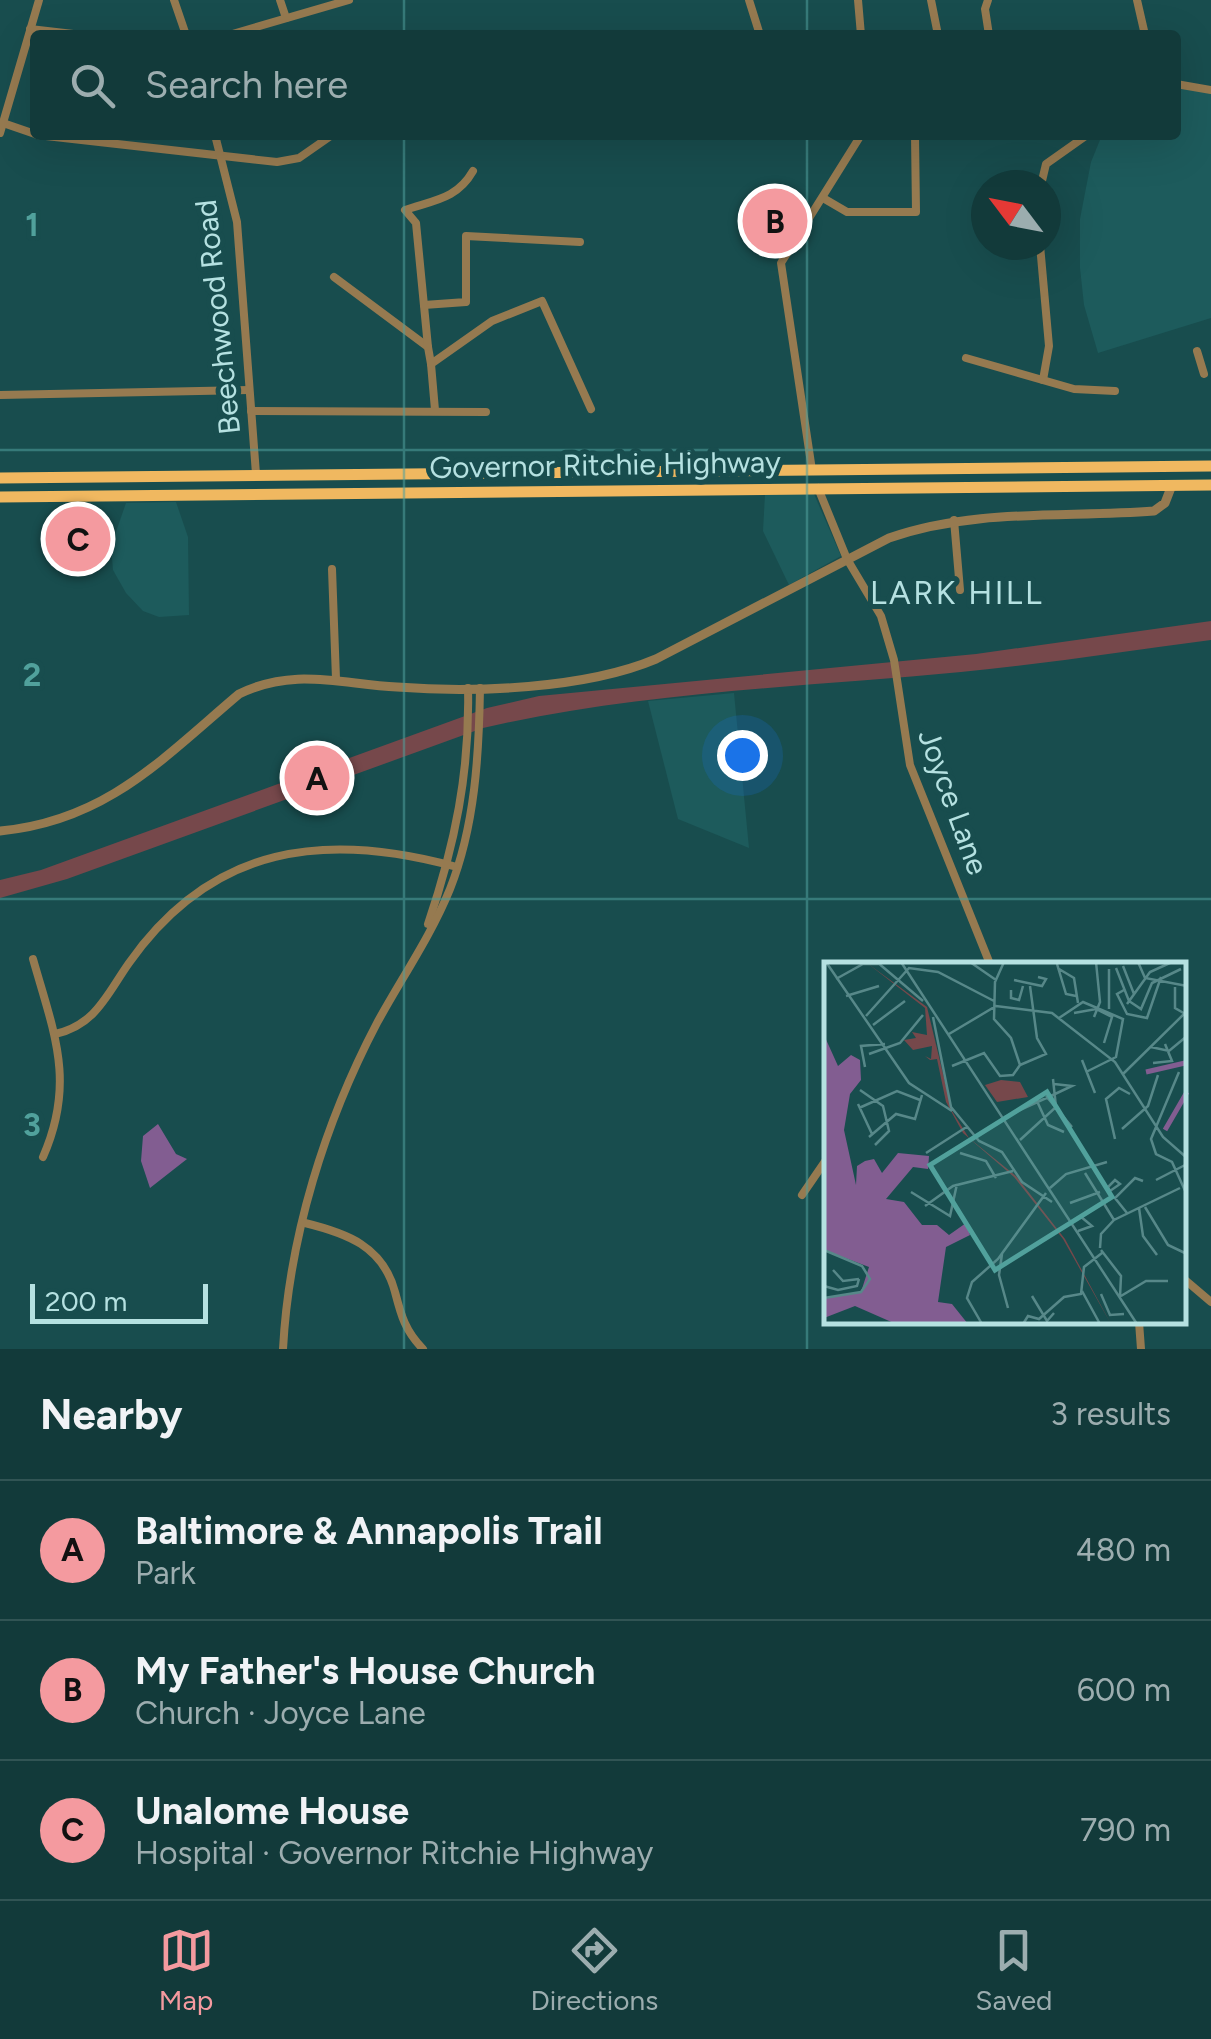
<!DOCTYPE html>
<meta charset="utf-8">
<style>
body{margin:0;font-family:Figtree,sans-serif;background:#1b4142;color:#f1f3f6}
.compass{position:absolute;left:971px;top:170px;width:90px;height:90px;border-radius:50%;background:#123a3a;box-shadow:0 10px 40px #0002;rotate:302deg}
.scale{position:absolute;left:30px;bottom:25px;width:178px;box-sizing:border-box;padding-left:10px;border:5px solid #b5e1e1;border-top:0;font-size:28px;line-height:35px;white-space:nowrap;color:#b5e1e1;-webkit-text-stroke:8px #184d4e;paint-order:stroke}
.you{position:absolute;left:742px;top:755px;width:35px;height:35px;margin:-25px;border:8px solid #fff;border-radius:50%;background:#1a73e8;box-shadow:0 0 0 15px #1a73e833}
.badge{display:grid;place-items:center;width:65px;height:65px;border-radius:50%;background:#f49a9f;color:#111;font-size:32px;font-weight:700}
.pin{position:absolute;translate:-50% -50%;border:5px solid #fff;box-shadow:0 2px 10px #0006}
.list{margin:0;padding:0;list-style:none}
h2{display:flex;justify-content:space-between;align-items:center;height:130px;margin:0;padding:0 40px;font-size:42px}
h2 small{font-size:32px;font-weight:400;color:#9cadaf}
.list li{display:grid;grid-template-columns:65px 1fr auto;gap:30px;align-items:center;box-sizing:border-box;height:140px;padding:0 40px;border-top:2px solid #315454}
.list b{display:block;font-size:38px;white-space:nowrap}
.list p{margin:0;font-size:32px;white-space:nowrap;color:#9cadaf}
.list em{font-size:32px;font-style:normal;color:#9cadaf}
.icon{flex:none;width:55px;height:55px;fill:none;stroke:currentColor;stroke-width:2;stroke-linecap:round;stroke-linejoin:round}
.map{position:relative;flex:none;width:1211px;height:1349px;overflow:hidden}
.search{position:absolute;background:#123a3a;box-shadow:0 10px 40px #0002;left:30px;right:30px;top:30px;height:110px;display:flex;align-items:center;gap:25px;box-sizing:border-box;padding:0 35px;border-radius:10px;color:#9cadaf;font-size:38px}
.sheet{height:550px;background:#123a3a}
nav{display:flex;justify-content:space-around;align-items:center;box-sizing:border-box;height:140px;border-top:2px solid #315454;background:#123a3a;font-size:28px;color:#9cadaf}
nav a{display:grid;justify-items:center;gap:5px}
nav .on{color:#f49a9f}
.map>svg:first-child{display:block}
.built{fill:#1d5b5c}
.green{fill:#76484b}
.water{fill:#825d91}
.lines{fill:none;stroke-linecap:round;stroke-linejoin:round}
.minor{stroke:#967a50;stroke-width:8}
.tertiary{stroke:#967a50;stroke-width:9}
.trunk{stroke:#f0b860;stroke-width:11}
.grid{fill:none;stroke:#51a19c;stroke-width:2.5;stroke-opacity:0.55}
.labels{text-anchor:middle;stroke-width:10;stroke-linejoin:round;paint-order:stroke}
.street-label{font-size:30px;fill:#b5e1e1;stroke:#184d4e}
.neighbourhood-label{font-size:32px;letter-spacing:2.5px;fill:#b5e1e1;stroke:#184d4e}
.inset-river{fill:none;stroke:#825d91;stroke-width:5}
.inset-road{fill:none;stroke:#578889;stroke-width:2.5}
.view{fill:#51a19c;fill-opacity:0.15;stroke:#51a19c;stroke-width:5}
.inset-edge{fill:none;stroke:#b5e1e1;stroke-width:5}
.grid-label{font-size:32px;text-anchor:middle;font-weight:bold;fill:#51a19c;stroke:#184d4e;stroke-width:10;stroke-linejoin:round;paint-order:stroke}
</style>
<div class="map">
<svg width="1211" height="1349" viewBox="0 0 1211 1349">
<rect width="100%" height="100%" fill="#184d4e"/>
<g class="built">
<polygon points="1176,86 1211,92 1211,318 1098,353 1084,305 1080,268 1080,219 1091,162 1102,135 1176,135"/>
<polygon points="765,494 814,494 841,556 789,585 763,531"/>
<polygon points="176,502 188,537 189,615 159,617 143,611 126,593 113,570 111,546 126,503"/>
<polygon points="734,693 749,848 678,819 648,701"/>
</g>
<path class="green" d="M1211,621V640C1128,651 1044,664 961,672C802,687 639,692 483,728L67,879L0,898V880L41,870L487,708L539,696L976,654Z"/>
<polygon class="water" points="158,1124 176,1154 187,1159 150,1188 141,1161 143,1136"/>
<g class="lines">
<g class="minor">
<polyline points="174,0 186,35"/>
<polyline points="280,0 286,18"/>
<polyline points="749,0 760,35"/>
<polyline points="858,0 861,35"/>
<polyline points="931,0 938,35"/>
<polyline points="988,0 985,9 989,35"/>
<polyline points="1137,0 1145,35"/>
<polyline points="30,29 82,35"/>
<polyline points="229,35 349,0"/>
<polyline points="1176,84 1211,90"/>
<polyline points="3,123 35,134"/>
<polyline points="0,133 39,0"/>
<polyline points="37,135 277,162 299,158 332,135"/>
<polyline points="215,135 237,222 256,474"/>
<polyline points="1041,185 1046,164 1087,135"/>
<polyline points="823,198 847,212 916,212 915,135"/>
<polyline points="1040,245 1049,346 1043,380"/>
<polyline points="334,277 428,347 431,364"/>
<polyline points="424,305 466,302 466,236 580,242"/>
<path d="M428,347L416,223L405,210C434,200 457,199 473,171"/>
<polyline points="1197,351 1204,374"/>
<polyline points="966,358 1074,389 1115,391"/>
<polyline points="0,395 249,390"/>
<polyline points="435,410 431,364 492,321 542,301 591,409"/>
<polyline points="251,411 486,412"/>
<polyline points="812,470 781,263 861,135"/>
<polyline points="818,488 847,559 881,616 894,660 910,765 990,964"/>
<polyline points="954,520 960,590"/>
<polyline points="332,569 336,679"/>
<path d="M428,924C455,845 470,771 468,688"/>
<path d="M33,959C54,1033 76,1082 43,1157"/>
<path d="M55,1034C96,1025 107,994 129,963C213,844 326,831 457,867"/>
<polyline points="802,1195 826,1160"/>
<path d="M305,1223C346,1233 383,1246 395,1292C401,1315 405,1331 423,1349"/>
<polyline points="1184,1279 1211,1302"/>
<polyline points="1139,1322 1141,1349"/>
<path d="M283,1349C289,1237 325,1122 377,1023C401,979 431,936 450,889C475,826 479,755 480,688"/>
</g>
<path class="tertiary" d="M0,831C106,821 162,759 239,694C294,667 340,684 397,687C473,693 585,689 656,659L889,538C975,508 1065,518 1154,511L1165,503L1172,485"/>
<g class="trunk">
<polyline points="0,478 1211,466"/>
<polyline points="0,497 1211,485"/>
</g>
</g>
<path class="grid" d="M404,0V35M807,0V35M404,135V1349M807,135V1349M0,450H1211M0,899H1211"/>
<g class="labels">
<g class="street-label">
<text transform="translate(218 317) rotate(-96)" y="10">Beechwood Road</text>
<text transform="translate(605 465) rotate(-1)" y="10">Governor Ritchie Highway</text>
<text transform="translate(953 802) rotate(70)" y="10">Joyce Lane</text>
</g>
<g class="neighbourhood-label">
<text x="957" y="604">LARK HILL</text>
</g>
</g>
<g transform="translate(824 962)">
<rect width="362" height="362" fill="#184d4e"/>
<path d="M43,1L103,45L128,149L145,176L192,214L241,277L287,362L239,277L190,215L139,171L122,140L113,97L106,98L101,94L107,97L108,84L89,88L80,78L92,76L88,70L103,73L101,46ZM177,118L196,120L204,135L173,140L161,123Z" fill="#76484b"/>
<path d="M0,73L14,104L27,93L36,98L37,118L26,132L20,168L32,223L33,204L41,199L50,197L58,211L74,191L105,194L104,207L89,205L62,237L80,240L98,263H113L125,273L142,261L146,273L122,285L114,340L128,342L144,362H72L31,344L0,356V336L37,330L45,305L0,288Z" fill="#825d91"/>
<path class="inset-river" d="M322,110L361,101M341,168L363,130"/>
<path class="inset-road" d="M2,0L85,121L128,149M53,0L99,39M77,0L313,362M146,0L172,18M180,0L171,20L170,57L187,76L196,103M314,0L321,16L363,24M233,2L242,32L252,34M299,4L310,32M292,6L305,39L317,47L328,21L357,7M235,7L250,16L254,41M12,17L39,2H55M190,18L218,24L222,17L214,15M351,25V46L363,53M187,28V36L195,38L199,24M300,28L293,32L303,52L323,56L337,15M22,34L55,24M303,42L326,10L348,0M285,47V7M250,51L272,47L288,55L280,81M42,54L85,6L114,10L170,39M109,55L127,145L155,179L178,190L198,220L228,240M270,55L276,40L272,0M235,56L259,40L299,57L292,95L262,110M49,63L81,39M125,72L172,44L228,51L291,100L339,175L363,196M327,85L345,89L363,74M45,92L76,81L99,53M258,98L271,131M329,101L348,99L341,82M196,103L222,92L213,76L206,24M128,104L160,91L176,114L189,113L196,103M41,105L37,84L61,82M355,110L327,177L332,192L348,200L363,233M299,112L360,52M230,122L248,124L231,132M36,128L59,144L65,169L51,183M222,134L248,165M212,137L224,163L240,170M34,142L48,172M35,146L73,129L96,138M181,155L231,132M298,167L324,144L334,113M45,175L72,152L91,157L98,133M291,177L282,137L295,126L306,132M196,178L232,145L229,117M102,191L144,164M136,191L162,199L172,216M261,211L290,258M291,218L296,222L286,229L284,225ZM332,218L363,202M226,226L242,212L283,200M87,230L126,254L133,222M246,241L276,230M101,244L129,224L189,209M321,245L344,283L363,292M315,246L319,274L333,293M303,251L291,236L311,216L319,219M254,269L268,264L256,254M276,286L277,272L290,258L356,226M0,288L38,304L46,317L37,330L0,336M277,288L297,314L296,335M178,292L175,313L184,346M9,308L19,319L35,317M0,324L14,328L33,324L35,317M258,329L276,362M277,332L286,353L300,352M208,334L223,359L230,351M297,334L322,319H344M158,362L143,336L148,320L174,297L222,231M199,362L204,354L215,357L240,335L257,332L260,305L278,291"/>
<path class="view" d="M223,130L288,235L171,308L106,203Z"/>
<rect width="362" height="362" class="inset-edge"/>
</g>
<g class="grid-label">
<text x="32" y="236">1</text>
<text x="32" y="686">2</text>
<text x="32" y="1136">3</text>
</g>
</svg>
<svg class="compass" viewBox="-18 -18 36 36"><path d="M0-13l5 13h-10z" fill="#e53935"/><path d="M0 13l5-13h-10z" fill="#9cadaf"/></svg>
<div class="scale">200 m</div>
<div class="you"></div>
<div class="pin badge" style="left:317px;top:778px">A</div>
<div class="pin badge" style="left:775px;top:221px">B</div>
<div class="pin badge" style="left:78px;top:539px">C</div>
<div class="search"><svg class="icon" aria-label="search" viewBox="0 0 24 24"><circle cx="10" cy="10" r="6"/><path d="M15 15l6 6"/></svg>Search here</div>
</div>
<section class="sheet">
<h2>Nearby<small>3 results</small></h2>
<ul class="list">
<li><span class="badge">A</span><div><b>Baltimore &amp; Annapolis Trail</b><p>Park</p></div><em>480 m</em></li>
<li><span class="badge">B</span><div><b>My Father's House Church</b><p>Church · Joyce Lane</p></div><em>600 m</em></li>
<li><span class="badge">C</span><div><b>Unalome House</b><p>Hospital · Governor Ritchie Highway</p></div><em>790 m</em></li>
</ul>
</section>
<nav>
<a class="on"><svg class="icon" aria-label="map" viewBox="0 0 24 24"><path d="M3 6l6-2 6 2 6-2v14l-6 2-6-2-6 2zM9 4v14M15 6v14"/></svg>Map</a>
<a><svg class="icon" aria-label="directions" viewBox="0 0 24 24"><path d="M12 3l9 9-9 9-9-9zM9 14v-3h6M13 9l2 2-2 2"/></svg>Directions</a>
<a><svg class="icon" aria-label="saved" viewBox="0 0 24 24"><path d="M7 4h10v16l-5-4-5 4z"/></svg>Saved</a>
</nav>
